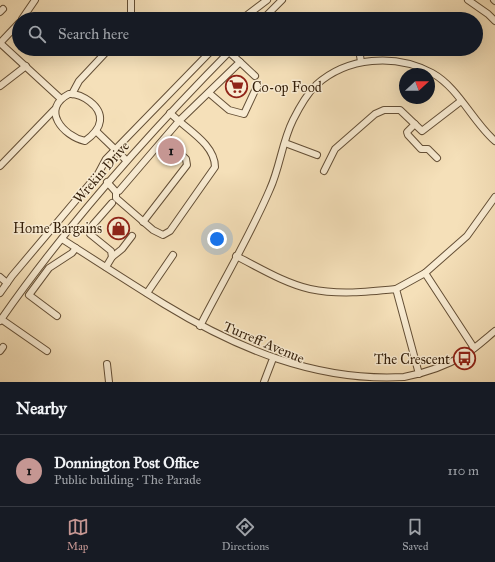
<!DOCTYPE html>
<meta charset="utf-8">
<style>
body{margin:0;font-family:"IM FELL Great Primer",serif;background:#242831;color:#f1f3f6}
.compass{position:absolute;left:399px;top:68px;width:36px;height:36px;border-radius:50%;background:#171b24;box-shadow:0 4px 16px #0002;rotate:69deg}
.you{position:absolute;left:217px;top:239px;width:14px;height:14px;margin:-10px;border:3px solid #fff;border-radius:50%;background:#1a73e8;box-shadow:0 0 0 6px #1a73e833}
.badge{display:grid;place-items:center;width:26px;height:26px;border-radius:50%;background:#c59692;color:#111;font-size:13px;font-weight:700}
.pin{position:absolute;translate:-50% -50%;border:2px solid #fff;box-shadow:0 1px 4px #0006}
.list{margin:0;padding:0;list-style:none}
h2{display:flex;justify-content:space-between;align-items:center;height:52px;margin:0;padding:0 16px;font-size:17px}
h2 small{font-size:13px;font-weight:400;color:#9ea1a6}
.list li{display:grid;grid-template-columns:26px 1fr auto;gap:12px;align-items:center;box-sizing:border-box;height:72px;padding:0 16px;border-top:1px solid #363941}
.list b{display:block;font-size:15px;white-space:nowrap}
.list p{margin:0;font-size:13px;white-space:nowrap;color:#9ea1a6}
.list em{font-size:13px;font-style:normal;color:#9ea1a6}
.icon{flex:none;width:22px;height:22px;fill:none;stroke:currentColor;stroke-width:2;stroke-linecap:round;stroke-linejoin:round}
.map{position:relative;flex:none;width:495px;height:382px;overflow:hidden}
.search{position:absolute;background:#171b24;box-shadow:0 4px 16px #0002;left:12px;right:12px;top:12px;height:44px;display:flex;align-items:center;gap:10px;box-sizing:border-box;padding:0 14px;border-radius:22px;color:#9ea1a6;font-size:15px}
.sheet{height:124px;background:#171b24}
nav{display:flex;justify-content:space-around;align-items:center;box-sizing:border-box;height:56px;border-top:1px solid #363941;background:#171b24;font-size:11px;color:#9ea1a6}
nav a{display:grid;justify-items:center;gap:2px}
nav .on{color:#c59692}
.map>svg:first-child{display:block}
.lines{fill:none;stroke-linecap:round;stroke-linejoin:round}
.minor-casing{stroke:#644f36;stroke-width:8}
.minor{stroke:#f8ebd2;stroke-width:6}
.labels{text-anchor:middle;stroke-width:3;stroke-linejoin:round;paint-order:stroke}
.poi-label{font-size:14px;fill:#341f0a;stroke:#f8ebd2;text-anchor:end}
.street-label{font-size:14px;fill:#341f0a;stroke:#f8ebd2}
</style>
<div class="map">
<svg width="495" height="382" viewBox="0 0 495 382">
<rect width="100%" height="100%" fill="#f5e0b9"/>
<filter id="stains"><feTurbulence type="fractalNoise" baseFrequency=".005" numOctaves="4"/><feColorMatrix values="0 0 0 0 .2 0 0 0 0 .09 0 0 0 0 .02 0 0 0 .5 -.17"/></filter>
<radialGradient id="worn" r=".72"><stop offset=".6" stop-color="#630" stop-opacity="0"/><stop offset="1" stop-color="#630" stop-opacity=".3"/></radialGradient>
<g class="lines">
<defs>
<g id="minor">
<polyline points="468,0 488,14 495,21"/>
<polyline points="494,0 495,1"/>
<polyline points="0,12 3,9"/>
<polyline points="22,19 35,0"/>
<polyline points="131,19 131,0"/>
<polyline points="242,19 267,0"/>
<polyline points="263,19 282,0"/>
<polyline points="0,43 61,99"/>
<polyline points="0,43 19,23"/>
<polyline points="359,49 361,62"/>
<polyline points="240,62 255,76"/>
<polyline points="0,86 26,66"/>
<polyline points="209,93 229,110 244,114 258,84"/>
<path d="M69,94C81,93 102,106 100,121C99,130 92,136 85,141C63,136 40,109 69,94Z"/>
<polyline points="72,94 79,81 109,49"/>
<polyline points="415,124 407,132 408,135 421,149 428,149 437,158"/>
<polyline points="96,131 126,160"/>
<polyline points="285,143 317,155"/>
<polyline points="0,166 54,110"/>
<polyline points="324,171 335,149 375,114 384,110 400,110 422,131 461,101"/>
<path d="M107,182L116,192V198L153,230L163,235L170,231L215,167C215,147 193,133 179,121L240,62L229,52"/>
<polyline points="116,192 119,191 179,121 170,113"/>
<polyline points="143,222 187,165 186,159 164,139"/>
<path d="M62,239C96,261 130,283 164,304C236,348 316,382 404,377C425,373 446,366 464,355C475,349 485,339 495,331"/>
<path d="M236,256C260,268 284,283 310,289C338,295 367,292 396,289L419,374"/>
<polyline points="112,257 122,249 132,236"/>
<polyline points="106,267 112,257 111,251 90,234 91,227 112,203"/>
<polyline points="425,273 467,236 495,197"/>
<polyline points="0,277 7,283"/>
<polyline points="396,289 425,273 474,348"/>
<polyline points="0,293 12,276 98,174 106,159 213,49"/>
<polyline points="147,293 173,255"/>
<polyline points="57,316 29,295 49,268 72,253 76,248"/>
<polyline points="1,319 47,351"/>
<path d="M0,321C68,223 148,134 232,49"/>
<path d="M200,326C223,281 250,236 270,189C280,167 282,142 293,120C299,108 306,95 316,85C347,57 395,53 432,73C459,88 472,121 495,141"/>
<polyline points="0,351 3,347"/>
<polyline points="107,364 109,382"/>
<polyline points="264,382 272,361"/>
</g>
</defs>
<use href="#minor" class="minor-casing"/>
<use href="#minor" class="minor"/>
</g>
<defs>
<symbol id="supermarket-ring" viewBox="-11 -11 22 22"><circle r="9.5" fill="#f8ebd2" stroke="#8f2418" stroke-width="1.5"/><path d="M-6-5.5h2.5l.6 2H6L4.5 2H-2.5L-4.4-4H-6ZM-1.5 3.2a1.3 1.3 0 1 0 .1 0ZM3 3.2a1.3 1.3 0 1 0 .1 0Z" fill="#8f2418"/></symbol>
<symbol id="shop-ring" viewBox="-11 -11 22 22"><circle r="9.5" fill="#f8ebd2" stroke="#8f2418" stroke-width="1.5"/><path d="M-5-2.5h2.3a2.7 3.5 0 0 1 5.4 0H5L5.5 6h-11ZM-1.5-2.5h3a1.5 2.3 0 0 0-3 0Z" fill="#8f2418"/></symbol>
<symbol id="bus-ring" viewBox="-11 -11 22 22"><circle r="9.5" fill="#f8ebd2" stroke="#8f2418" stroke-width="1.5"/><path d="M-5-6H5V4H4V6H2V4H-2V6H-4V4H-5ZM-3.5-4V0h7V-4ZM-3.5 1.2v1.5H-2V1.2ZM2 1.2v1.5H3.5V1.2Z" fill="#8f2418"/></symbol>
</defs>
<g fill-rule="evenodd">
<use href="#supermarket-ring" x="224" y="74" width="25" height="25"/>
<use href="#shop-ring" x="106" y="216" width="25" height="25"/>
<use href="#bus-ring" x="452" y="346" width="25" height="25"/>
</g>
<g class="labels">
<g class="poi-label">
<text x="252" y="92" text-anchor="start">Co-op Food</text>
<text x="102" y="233">Home Bargains</text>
<text x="450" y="364">The Crescent</text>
</g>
<g class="street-label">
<text transform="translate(101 172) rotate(-49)" y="5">Wrekin Drive</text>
<text transform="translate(264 342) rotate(23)" y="5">Turreff Avenue</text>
</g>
</g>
<rect width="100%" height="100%" filter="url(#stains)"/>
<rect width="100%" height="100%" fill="url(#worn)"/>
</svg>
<svg class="compass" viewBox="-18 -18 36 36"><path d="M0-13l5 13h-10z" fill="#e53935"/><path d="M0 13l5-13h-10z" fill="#9ea1a6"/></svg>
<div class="you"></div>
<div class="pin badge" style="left:171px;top:151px">1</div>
<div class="search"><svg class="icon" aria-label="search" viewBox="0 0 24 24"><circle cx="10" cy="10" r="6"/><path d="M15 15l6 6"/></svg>Search here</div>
</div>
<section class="sheet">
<h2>Nearby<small></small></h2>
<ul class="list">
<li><span class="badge">1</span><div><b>Donnington Post Office</b><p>Public building · The Parade</p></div><em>110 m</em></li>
</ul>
</section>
<nav>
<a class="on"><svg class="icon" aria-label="map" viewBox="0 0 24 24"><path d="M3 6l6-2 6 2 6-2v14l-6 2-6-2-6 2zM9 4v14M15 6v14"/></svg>Map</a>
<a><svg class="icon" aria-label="directions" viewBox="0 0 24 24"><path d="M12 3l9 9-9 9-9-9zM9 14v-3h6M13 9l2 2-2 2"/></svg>Directions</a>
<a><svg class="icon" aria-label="saved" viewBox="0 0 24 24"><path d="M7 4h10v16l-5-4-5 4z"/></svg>Saved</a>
</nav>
